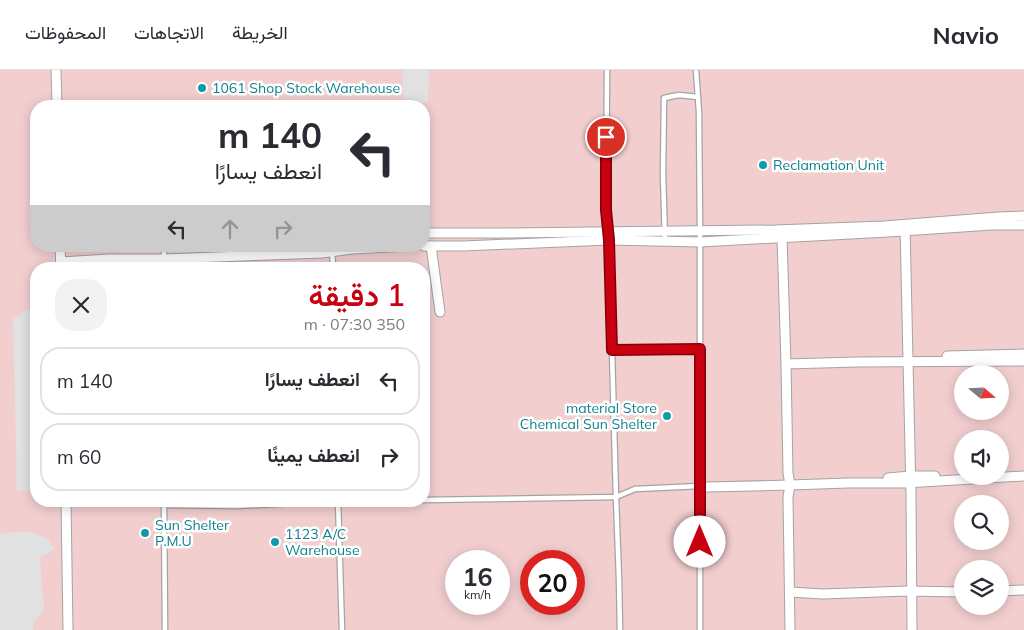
<!DOCTYPE html>
<html lang="ar">
<meta charset="utf-8">
<style>
:root{--surface:#fff;--page:#f2f2f3;--text:#2b2b33;--muted:#7c7c81;--line:#e1e1e2;--accent:#c9000f}
body{margin:0;font-family:Mulish,Vazirmatn,sans-serif;background:var(--page);color:var(--text);direction:rtl;height:100vh;display:flex;flex-direction:column;font-size:19px;white-space:nowrap}
*{box-sizing:border-box;margin:0}
p{font-size:16px;color:var(--muted)}
.icon{flex:none;width:28px;height:28px;fill:none;stroke:currentColor;stroke-width:2;stroke-linecap:round;stroke-linejoin:round}
.map{position:relative;flex:1;overflow:hidden;direction:ltr}
.side{position:absolute;left:30px;top:192px;width:400px;height:245px;display:flex;flex-direction:column;background:var(--surface);border-radius:20px;box-shadow:0 2px 12px #0003;direction:rtl}
.side>*{flex:none}
.guide{position:absolute;left:30px;top:30px;width:400px;height:152px;border-radius:20px;box-shadow:0 2px 12px #0003;direction:rtl;background:#fff;color:var(--text);overflow:hidden}
.needle{width:32px;rotate:109deg}
.buttons{position:absolute;left:954px;top:295px;display:grid;gap:10px}
.buttons a{display:grid;place-items:center;width:55px;height:55px;border-radius:50%;background:var(--surface);box-shadow:0 2px 12px #0003;font-size:25px}
.speed{position:absolute;left:445px;top:480px;display:flex;gap:10px;font-size:25px;font-weight:700;text-align:center}
.speed>*{display:grid;place-content:center;width:65px;height:65px;border-radius:50%;background:var(--surface);box-shadow:0 2px 12px #0003;line-height:1}
.speed small{font-size:12px;font-weight:400}
.speed .limit{border:8px solid #d22;background:#fff;color:#111}
.pin{position:absolute;display:grid;place-items:center;width:42px;height:42px;color:#fff;margin:-21px;border:2px solid #fff;border-radius:50%;box-shadow:0 1px 5px #0007}
.me{position:absolute;width:55px;margin:-28px;rotate:0deg;stroke-linejoin:round;filter:drop-shadow(0 0 4px #0008)}
.turn{display:flex;align-items:center;gap:18px;height:105px;padding:0 25px;font-size:22px}
.turn .icon{width:65px;height:65px;stroke-width:2.5}
.turn b{display:block;font-size:35px;line-height:42px}
.lanes{display:flex;align-items:center;height:48px;padding:0 25px;background:#0003;justify-content:center;gap:25px;direction:ltr}
.lanes .off{opacity:.35}
.round{display:grid;place-items:center;flex:none;width:52px;height:52px;border-radius:20px;background:var(--page)}
.overview{display:flex;align-items:center;justify-content:space-between;height:85px;padding:0 25px}
h1{font-size:30px;font-weight:600;line-height:38px;color:var(--accent)}
ul{padding:0;list-style:none}
li{display:flex;align-items:center;gap:15px;height:68px;margin:0 10px 8px;padding:0 15px;border:2px solid var(--line);border-radius:20px}
li div{flex:1}
li b{display:block;font-size:19px}
li em{font-style:normal}
header{display:flex;align-items:center;gap:30px;box-sizing:border-box;height:70px;padding:0 25px;background:var(--surface);border-bottom:1px solid var(--line)}
header strong{font-size:24px}
nav{display:flex;gap:28px;margin-inline-start:auto;font-size:18px}
.map>svg:first-child{display:block}
.commercial{fill:#f2cecf;fill-rule:evenodd}
.military{fill:#f3d9d3}
.parking{fill:#e1e1e1}
.lines{fill:none;stroke-linecap:round;stroke-linejoin:round}
.service-casing{stroke:#a4a4a4;stroke-width:7}
.minor-casing{stroke:#a4a4a4;stroke-width:11}
.service{stroke:#fff;stroke-width:4.5}
.minor{stroke:#fff;stroke-width:9}
.route-casing{stroke:#83000a;stroke-width:12}
.route{stroke:#c9000f;stroke-width:9}
.culture-dot{fill:#0f9aa8;stroke:#fff;stroke-width:2}
.labels{text-anchor:middle;stroke-width:5;stroke-linejoin:round;paint-order:stroke}
.culture-label{font-size:14px;fill:#0d838f;stroke:#fff;text-anchor:start}
</style>
<header>
<strong>Navio</strong>
<nav><a>الخريطة</a><a>الاتجاهات</a><a>المحفوظات</a></nav>
</header>
<div class="map">
<svg width="1024" height="560" viewBox="0 0 1024 560">
<rect width="100%" height="100%" fill="#efe9e1"/>
<path class="commercial" d="M0,0H1024V560H0ZM36,36H424V176H36ZM36,199H424V431H36ZM962,304H1000V341H962ZM962,369H1000V406H962ZM962,434H1000V471H962ZM456,491H499V534H456ZM531,491H574V534H531ZM962,499H1000V536H962Z"/>
<path class="military" d="M117,176H159V199H118Z"/>
<g class="parking">
<path d="M402,0H429L428,32L404,36Z"/>
<path d="M26,240L36,242V421H17L13,249Z"/>
<path d="M15,462H30L46,468L55,479L40,487L42,519L44,537L41,544L35,550L33,560H0V463Z"/>
</g>
<g class="lines">
<g class="service-casing">
<g id="service">
<path d="M607,0L606,140L608,163"/>
<path d="M696,0L699,42L700,161V560"/>
<path d="M665,171L663,104L664,28L679,25L698,27"/>
<path d="M332,176L333,199"/>
<path d="M164,199V176"/>
<path d="M612,281L700,279"/>
<path d="M424,430L616,427L609,171"/>
<path d="M164,431L165,560"/>
<path d="M338,431L342,560"/>
<path d="M164,435L237,436L334,431"/>
<path d="M620,560L619,509L616,427L635,419L700,416"/>
</g>
</g>
<g class="minor-casing">
<g id="minor">
<path d="M56,0L57,36"/>
<path d="M905,155L911,425L912,560"/>
<path d="M424,163H501L775,160L884,156L998,147L1024,146"/>
<path d="M782,168L786,294L857,292L1024,291"/>
<path d="M60,176L61,199"/>
<path d="M424,176H431L440,242"/>
<path d="M431,176H463L609,170L700,172L888,162L992,155H1024"/>
<path d="M61,192L109,189H164L322,183L352,179L410,176"/>
<path d="M947,286L1024,284"/>
<path d="M786,294L788,403L790,415L848,413H905L1024,406"/>
<path d="M888,408L910,406H935"/>
<path d="M700,419L707,417L790,415L788,427L790,560"/>
<path d="M66,431L68,560"/>
<path d="M1000,521L1024,520"/>
<path d="M790,522L823,524L907,521L962,522"/>
</g>
</g>
<use href="#service" class="service"/>
<use href="#minor" class="minor"/>
</g>
<g class="lines">
<g class="route-casing">
<path id="route" d="M606,67V140L609,170L612,280L700,279V472"/>
</g>
<use href="#route" class="route"/>
</g>
<g class="culture-dot">
<circle cx="202" cy="18" r="5"/>
<circle cx="763" cy="95" r="5"/>
<circle cx="667" cy="346" r="5"/>
<circle cx="145" cy="463" r="5"/>
<circle cx="275" cy="472" r="5"/>
</g>
<g class="labels">
<g class="culture-label">
<text x="212" y="23">1061 Shop Stock Warehouse</text>
<text x="773" y="100">Reclamation Unit</text>
<text x="657" y="343" text-anchor="end">material Store<tspan x="657" dy="16">Chemical Sun Shelter</tspan></text>
<text x="155" y="460">Sun Shelter<tspan x="155" dy="16">P.M.U</tspan></text>
<text x="285" y="469">1123 A/C<tspan x="285" dy="16">Warehouse</tspan></text>
</g>
</g>
</svg>
<div class="buttons">
<a><svg class="needle" viewBox="-14 -14 28 28"><path d="M0-13l5 13h-10z" fill="#e53935"/><path d="M0 13l5-13h-10z" fill="#7c7c81"/></svg></a>
<a><svg class="icon" aria-label="sound" viewBox="0 0 24 24"><path d="M4 9h4l5-4v14l-5-4H4zM17 9q2 3 0 6"/></svg></a>
<a><svg class="icon" aria-label="search" viewBox="0 0 24 24"><circle cx="10" cy="10" r="6"/><path d="M15 15l6 6"/></svg></a>
<a><svg class="icon" aria-label="layers" viewBox="0 0 24 24"><path d="M12 4l9 5-9 5-9-5zM3 14l9 5 9-5"/></svg></a>
</div>
<div class="speed"><div>16<small>km/h</small></div><div class="limit">20</div></div>
<div class="pin" style="left:606px;top:67px;background:#d93025"><svg class="icon" aria-label="arrive" viewBox="0 0 24 24"><path d="M6 21V4h12l-3 4 3 4H6"/></svg></div>
<svg class="me" style="left:700px;top:472px" viewBox="-20 -20 40 40"><circle r="19" fill="#fff"/><path d="M0-13L10 11 0 6-10 11z" fill="#c9000f"/></svg>
<div class="guide">
<div class="turn"><svg class="icon" aria-label="left" viewBox="0 0 24 24"><path d="M17 20v-9H6M10 6l-5 5 5 5"/></svg><div><b>140 m</b>انعطف يسارًا</div></div>
<div class="lanes"><svg class="icon" aria-label="left" viewBox="0 0 24 24"><path d="M17 20v-9H6M10 6l-5 5 5 5"/></svg><svg class="icon off" aria-label="ahead" viewBox="0 0 24 24"><path d="M12 20V5M6 11l6-6 6 6"/></svg><svg class="icon off" aria-label="right" viewBox="0 0 24 24"><path d="M7 20v-9h11M14 6l5 5-5 5"/></svg></div>
</div>
<section class="side">
<div class="overview"><div><h1>1 دقيقة</h1><p>350 m · 07:30</p></div><a class="round"><svg class="icon" aria-label="close" viewBox="0 0 24 24"><path d="M6 6l12 12M18 6L6 18"/></svg></a></div>
<ul>
<li><svg class="icon" aria-label="left" viewBox="0 0 24 24"><path d="M17 20v-9H6M10 6l-5 5 5 5"/></svg><div><b>انعطف يسارًا</b></div><em>140 m</em></li>
<li><svg class="icon" aria-label="right" viewBox="0 0 24 24"><path d="M7 20v-9h11M14 6l5 5-5 5"/></svg><div><b>انعطف يمينًا</b></div><em>60 m</em></li>
</ul>
</section>
</div>
